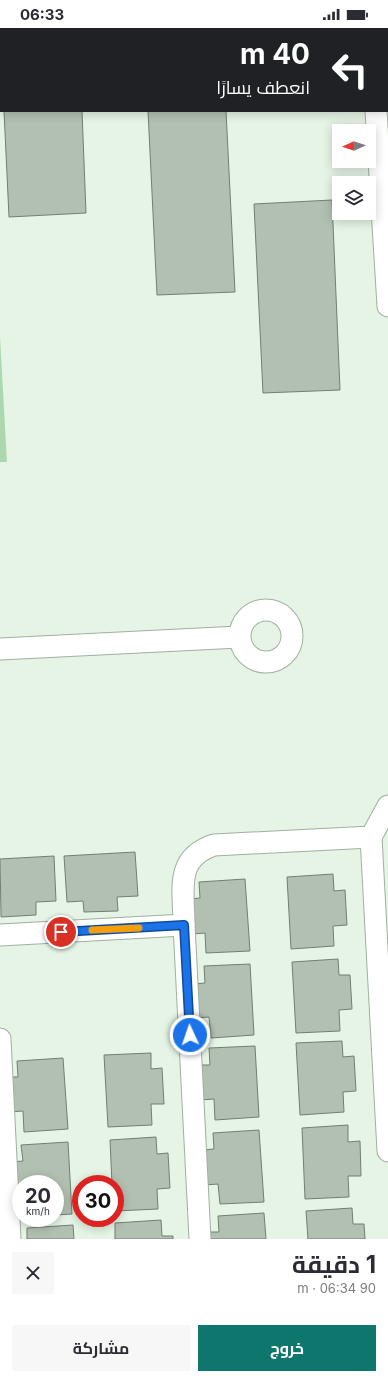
<!DOCTYPE html>
<html lang="ar">
<meta charset="utf-8">
<style>
:root{--surface:#fff;--page:#f7f7f7;--text:#2b2b33;--muted:#7c7c81;--accent:#0f766e}
body{margin:0;font-family:Inter,Cairo,sans-serif;background:var(--page);color:var(--text);direction:rtl;height:100vh;display:flex;flex-direction:column;font-size:15px;white-space:nowrap}
*{box-sizing:border-box;margin:0}
p{font-size:13px;color:var(--muted)}
.icon{flex:none;width:22px;height:22px;fill:none;stroke:currentColor;stroke-width:2;stroke-linecap:round;stroke-linejoin:round}
.map{position:relative;height:1211px;overflow:hidden;direction:ltr}
.drawer{display:flex;flex-direction:column;background:var(--surface);flex:1}
.drawer>*{flex:none}
.guide{position:absolute;left:0px;top:0px;width:388px;height:84px;box-shadow:0 2px 10px #0003;direction:rtl;background:#202124;color:#fff;overflow:hidden}
.needle{width:26px;rotate:267deg}
.fabs{position:absolute;left:332px;top:96px;display:grid;gap:8px}
.fabs a{display:grid;place-items:center;width:44px;height:44px;border-radius:0px;background:var(--surface);box-shadow:0 2px 10px #0003;font-size:20px}
.speed{position:absolute;left:12px;top:1147px;display:flex;gap:8px;font-size:20px;font-weight:700;text-align:center}
.speed>*{display:grid;place-content:center;width:52px;height:52px;border-radius:50%;background:var(--surface);box-shadow:0 2px 10px #0003;line-height:1}
.speed small{font-size:10px;font-weight:400}
.speed .limit{border:6px solid #d22;background:#fff;color:#111}
.pin{position:absolute;display:grid;place-items:center;width:34px;height:34px;color:#fff;margin:-17px;border:2px solid #fff;border-radius:50%;box-shadow:0 1px 4px #0007}
.me{position:absolute;width:44px;margin:-22px;rotate:357deg;stroke-linejoin:round;filter:drop-shadow(0 0 3px #0008)}
.turn{display:flex;align-items:center;gap:14px;height:84px;padding:0 12px;font-size:18px}
.turn .icon{width:52px;height:52px;stroke-width:2.5}
.turn b{display:block;font-size:28px;line-height:34px}
.round{display:grid;place-items:center;flex:none;width:42px;height:42px;border-radius:0px;background:var(--page)}
.overview{display:flex;align-items:center;justify-content:space-between;height:68px;padding:0 12px}
h1{font-size:24px;font-weight:700;line-height:30px}
.action{display:flex;gap:8px;margin-top:auto;padding:8px 12px}
.action a{flex:1;height:46px;border-radius:0px;background:var(--accent);color:#fff;font-size:16px;font-weight:700;line-height:46px;text-align:center}
.action a+a{background:var(--page);color:var(--text)}
.status{display:flex;justify-content:space-between;align-items:center;height:28px;padding:0 20px;background:var(--surface);direction:ltr}
.status svg{height:11px;fill:currentColor}
.map>svg:first-child{display:block}
.green{fill:#add8af}
.building{fill:#b2c0b2;stroke:#717f72}
.lines{fill:none;stroke-linecap:round;stroke-linejoin:round}
.minor-casing{stroke:#a1afa1;stroke-width:23}
.minor{stroke:#fff;stroke-width:21}
.route-casing{stroke:#114b97;stroke-width:10}
.route{stroke:#1a73e8;stroke-width:7}
.slow{stroke:#f59e0b;stroke-width:7}
</style>
<div class="status"><b>06:33</b><svg viewBox="0 0 49 12"><path d="M0 12V9h3v3zM5 12V6h3v6zM10 12V3h3v9zM15 12V0h3v12zM26 1h20v11H26zM47 4h2v5h-2z"/></svg></div>
<div class="map">
<svg width="388" height="1211" viewBox="0 0 388 1211">
<rect width="100%" height="100%" fill="#e5f4e5"/>
<path class="green" d="M0,309L7,434H0Z"/>
<g class="building">
<path d="M0,0H78V1H1V20Z"/>
<path d="M4,83H82L86,185L9,189Z"/>
<path d="M148,83H226L235,264L157,267Z"/>
<path d="M332,172L340,362L263,365L254,176Z"/>
<path d="M135,824L138,868L117,869L118,883L84,884L83,873L67,874L64,828Z"/>
<path d="M54,828L56,873L36,874V887L1,889L0,831Z"/>
<path d="M333,846L334,863L345,862L347,897L333,898L334,918L291,921L287,849Z"/>
<path d="M245,851L250,923L206,925L205,905L192,906L189,871L200,870L199,854Z"/>
<path d="M338,931L339,947H350L352,981L339,982L340,1003L296,1005L292,934Z"/>
<path d="M250,936L254,1007L211,1010L209,989L196,990L194,956L205,955L204,938Z"/>
<path d="M342,1013L343,1029L354,1028L356,1063L343,1064L344,1084L300,1087L296,1015Z"/>
<path d="M255,1018L259,1089L215,1092L214,1071L201,1072L199,1037H210L209,1020Z"/>
<path d="M151,1025V1041L162,1040L164,1076H151L152,1097L108,1099L104,1027Z"/>
<path d="M63,1030L68,1101L24,1104L23,1083L9,1084L7,1049H18L17,1033Z"/>
<path d="M348,1097V1114L360,1113L361,1148H348L349,1169L305,1171L302,1100Z"/>
<path d="M259,1102L264,1174L220,1176L218,1156L205,1157L203,1122L214,1121L213,1105Z"/>
<path d="M156,1109L157,1126L168,1125L170,1160L157,1161L158,1181L115,1183V1156H112L110,1112Z"/>
<path d="M68,1114L72,1186L55,1187V1156H21V1168L14,1169L12,1134L23,1133L21,1117Z"/>
<path d="M352,1180L353,1196H364L365,1211H308L306,1183Z"/>
<path d="M264,1185L266,1211H209L208,1204H219L218,1188Z"/>
<path d="M161,1192L162,1208H173V1211H115V1195Z"/>
<path d="M73,1197L74,1211H27V1200Z"/>
</g>
<g class="lines">
<g class="minor-casing">
<g id="minor">
<path d="M371,0V1"/>
<path d="M376,83L388,278"/>
<circle cx="266" cy="608" r="26"/>
<path d="M0,621L239,609"/>
<path d="M371,809L388,1123"/>
<path d="M184,897L200,1211"/>
<path d="M0,907L184,897C184,863 174,830 214,817L371,809L388,778"/>
<path d="M0,1011L10,1211"/>
</g>
</g>
<use href="#minor" class="minor"/>
</g>
<g class="lines">
<g class="route-casing">
<path id="route" d="M61,904L184,897L190,1007"/>
</g>
<use href="#route" class="route"/>
<path class="slow" d="M92,902L139,900"/>
</g>
</svg>
<div class="fabs">
<a><svg class="needle" viewBox="-14 -14 28 28"><path d="M0-13l5 13h-10z" fill="#e53935"/><path d="M0 13l5-13h-10z" fill="#7c7c81"/></svg></a>
<a><svg class="icon" aria-label="layers" viewBox="0 0 24 24"><path d="M12 4l9 5-9 5-9-5zM3 14l9 5 9-5"/></svg></a>
</div>
<div class="speed"><div>20<small>km/h</small></div><div class="limit">30</div></div>
<div class="pin" style="left:61px;top:904px;background:#d93025"><svg class="icon" aria-label="arrive" viewBox="0 0 24 24"><path d="M6 21V4h12l-3 4 3 4H6"/></svg></div>
<svg class="me" style="left:190px;top:1007px" viewBox="-20 -20 40 40"><circle r="17" fill="#1a73e8" stroke="#fff" stroke-width="3"/><path d="M0-11L8 9 0 5-8 9z" fill="#fff"/></svg>
<div class="guide">
<div class="turn"><svg class="icon" aria-label="left" viewBox="0 0 24 24"><path d="M17 20v-9H6M10 6l-5 5 5 5"/></svg><div><b>40 m</b>انعطف يسارًا</div></div>
</div>
</div>
<section class="drawer">
<div class="overview"><div><h1>1 دقيقة</h1><p>90 m · 06:34</p></div><a class="round"><svg class="icon" aria-label="close" viewBox="0 0 24 24"><path d="M6 6l12 12M18 6L6 18"/></svg></a></div>
<div class="action"><a>خروج</a><a>مشاركة</a></div>
</section>
